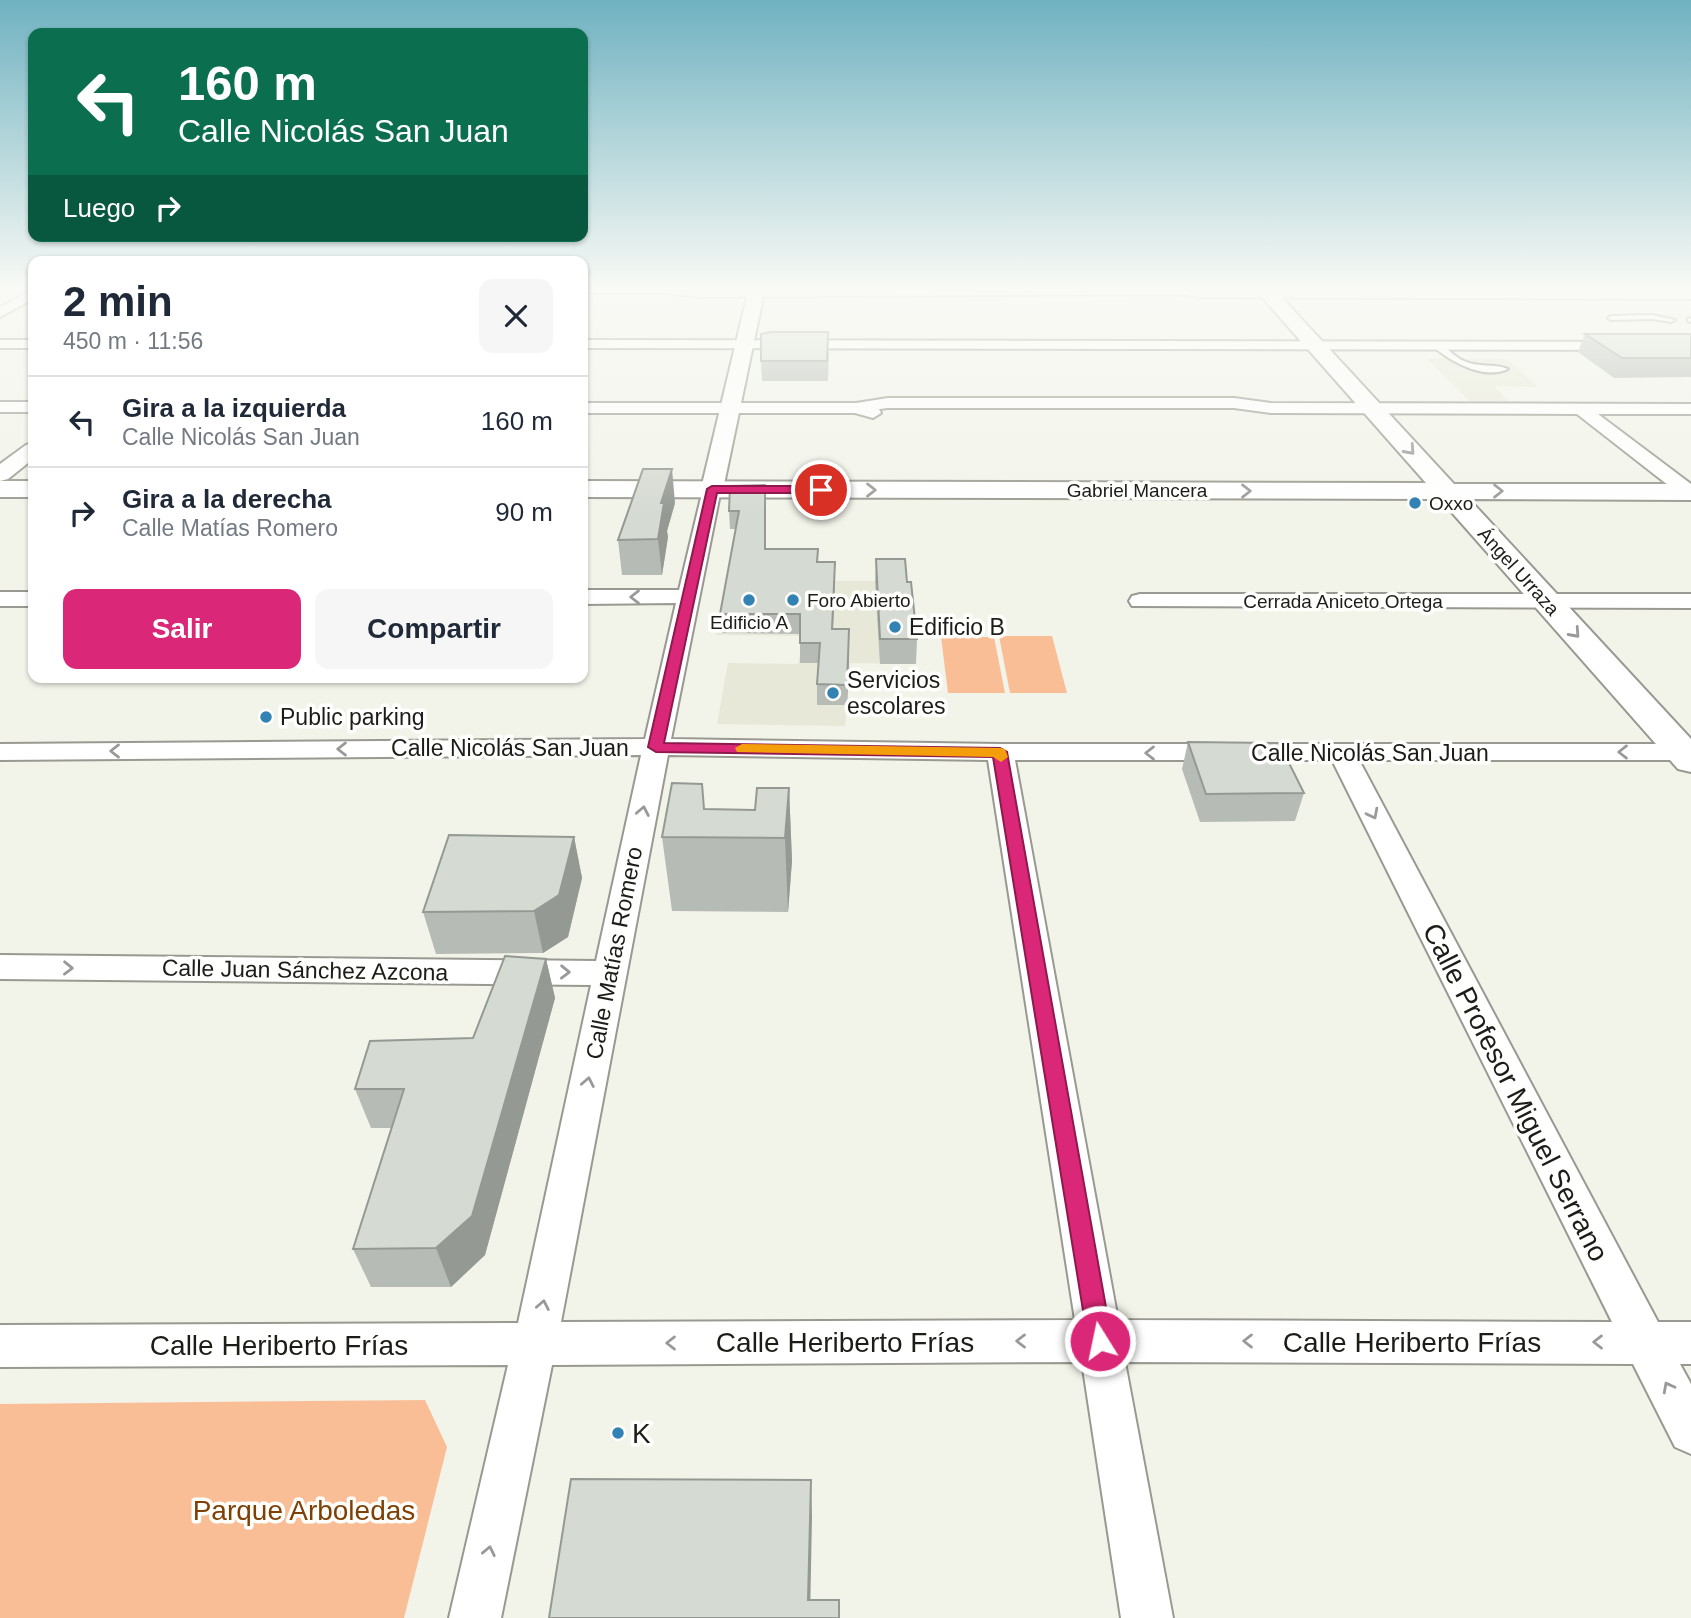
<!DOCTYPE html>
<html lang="es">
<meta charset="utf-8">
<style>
:root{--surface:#fff;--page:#f6f6f7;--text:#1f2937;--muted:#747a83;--line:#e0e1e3;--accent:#db2777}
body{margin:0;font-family:Helvetica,sans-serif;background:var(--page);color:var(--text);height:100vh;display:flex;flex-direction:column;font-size:26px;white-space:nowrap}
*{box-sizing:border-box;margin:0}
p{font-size:23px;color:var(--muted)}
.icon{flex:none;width:38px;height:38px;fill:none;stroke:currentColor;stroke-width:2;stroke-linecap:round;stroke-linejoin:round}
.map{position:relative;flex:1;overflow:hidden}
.sheet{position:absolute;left:28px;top:256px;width:560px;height:427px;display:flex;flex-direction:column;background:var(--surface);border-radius:14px;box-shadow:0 2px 5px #0004}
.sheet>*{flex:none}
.top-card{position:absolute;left:28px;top:28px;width:560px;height:214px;border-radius:14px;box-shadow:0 2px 5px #0004;background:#0b6e4f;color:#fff;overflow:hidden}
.pin{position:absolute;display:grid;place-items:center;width:60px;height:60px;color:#fff;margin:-30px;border:4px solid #fff;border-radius:50%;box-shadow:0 2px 7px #0007}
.me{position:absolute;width:77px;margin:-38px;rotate:350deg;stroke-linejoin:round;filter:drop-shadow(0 0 5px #0008)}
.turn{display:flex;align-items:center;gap:24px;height:147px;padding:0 35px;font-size:32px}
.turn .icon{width:91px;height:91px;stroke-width:2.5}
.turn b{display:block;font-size:49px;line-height:60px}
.then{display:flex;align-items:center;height:66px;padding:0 35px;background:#0003;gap:14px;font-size:26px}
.round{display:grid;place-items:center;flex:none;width:74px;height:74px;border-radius:14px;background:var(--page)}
.overview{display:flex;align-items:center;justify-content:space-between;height:119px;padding:0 35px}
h1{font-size:42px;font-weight:600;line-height:52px}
.primary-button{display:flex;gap:14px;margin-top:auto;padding:14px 35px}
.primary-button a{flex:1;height:80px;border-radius:14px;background:var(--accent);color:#fff;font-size:28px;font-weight:600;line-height:80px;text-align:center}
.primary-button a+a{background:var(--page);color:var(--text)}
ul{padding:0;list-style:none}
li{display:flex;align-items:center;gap:21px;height:91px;padding:0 35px;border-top:2px solid var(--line)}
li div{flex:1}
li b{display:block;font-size:26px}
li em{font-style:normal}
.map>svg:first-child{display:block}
.built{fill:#e8e8d8}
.green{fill:#fabe97}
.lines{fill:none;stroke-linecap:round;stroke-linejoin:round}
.service-casing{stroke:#999991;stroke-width:4}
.minor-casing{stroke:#999991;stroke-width:4}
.tertiary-casing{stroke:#999991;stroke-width:4}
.primary-casing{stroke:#999991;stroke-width:4}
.service{fill:#fff;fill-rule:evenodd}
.minor{fill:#fff;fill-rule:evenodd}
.tertiary{fill:#fff;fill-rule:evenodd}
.primary{fill:#fff;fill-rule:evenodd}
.wall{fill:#b7bbb5}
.shaded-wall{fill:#959993}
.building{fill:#d5dad2;stroke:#959993;stroke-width:2}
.oneway{stroke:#999998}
.route{fill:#db2777;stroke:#8e194d;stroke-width:2}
.slow{fill:#f59e0b}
.poi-dot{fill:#3382b4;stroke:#fffffe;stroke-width:2.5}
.labels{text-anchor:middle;stroke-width:7;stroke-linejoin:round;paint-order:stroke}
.far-street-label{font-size:19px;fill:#1c1c19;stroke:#fffffe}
.far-poi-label{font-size:19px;fill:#1c1c19;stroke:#fffffe;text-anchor:start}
.poi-label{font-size:23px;fill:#1c1c19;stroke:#fffffe;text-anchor:start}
.street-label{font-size:23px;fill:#1c1c19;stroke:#fffffe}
.near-street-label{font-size:28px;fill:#1c1c19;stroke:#fffffe}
.near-poi-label{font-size:28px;fill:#1c1c19;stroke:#fffffe;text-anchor:start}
.near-park-label{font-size:28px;fill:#7f3f05;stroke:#fffffe}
</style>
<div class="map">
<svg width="1691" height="1618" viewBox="0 0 1691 1618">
<rect width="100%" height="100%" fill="#f2f3e9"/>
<g class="built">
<path d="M1426,358L1507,359L1538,387L1494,386L1509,402L1470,401Z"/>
<path d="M729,565L821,566L820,581H910L915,664L850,663L845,726L717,724L728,663L798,664L799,657H816L819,636L716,635Z"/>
</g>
<g class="green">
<path d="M999,636H1052L1067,693H1010Z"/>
<path d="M941,637H994L1005,693H948Z"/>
<path d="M425,1400L447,1447L404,1618H0V1404Z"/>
</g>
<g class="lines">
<g class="service-casing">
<g id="service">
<path d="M1652,315L1675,320L1671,322L1652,319L1611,320L1608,318L1611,316Z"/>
<path d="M1691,318V322L1688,321V319Z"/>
<path d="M1435,344C1446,345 1454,357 1464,361C1478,368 1495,363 1508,369C1485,380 1453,363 1435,348Z"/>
</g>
</g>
<g class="minor-casing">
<g id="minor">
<path d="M583,288L1691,291V299L1199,297L1177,294L700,297L665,293H583Z"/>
<path d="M33,290V299L0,317V307Z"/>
<rect x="0" y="340" width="33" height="8"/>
<path d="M583,340L1691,342V350L583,348Z"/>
<path d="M888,398H1234L1271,403L1691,404V414H1598L1691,484V497L1682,496L1577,414L1271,413L1234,408H888L879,409L881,413L873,418L855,413H583V403H856Z"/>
<rect x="0" y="402" width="33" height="10"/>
<path d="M712,483L721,489L671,739L1000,744H1691V760H1359L1658,1322H1691V1364H1680L1691,1384V1454L1675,1447L1633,1364L1125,1362L1173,1618H1121L1082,1362L552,1365L501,1618H449L508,1365L0,1367V1325L518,1323L591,985L0,979V955L596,961L641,755L0,760V744L645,739L676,603L583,604V590H679L703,489ZM668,755L988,760L1075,1320L561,1322ZM1015,760H1332L1612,1322L1118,1320Z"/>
<rect x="0" y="592" width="33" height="14"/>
<path d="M1140,594H1691V608L1132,606L1129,601L1132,596Z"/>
</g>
</g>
<g class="tertiary-casing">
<g id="tertiary">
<path d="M749,288H765L723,489L720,494H704L701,489Z"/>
<path d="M33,443V459L8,479L0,481V464L26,445Z"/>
</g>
</g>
<g class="primary-casing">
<g id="primary">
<path d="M1254,288H1273L1454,484H1691V500L1469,499L1691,739V772L1678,769L1440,499L583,497V481L1426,483Z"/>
<rect x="0" y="481" width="33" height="16"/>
</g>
</g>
<use href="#service" class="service"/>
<use href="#minor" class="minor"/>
<use href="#tertiary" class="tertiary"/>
<use href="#primary" class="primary"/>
</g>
<g class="wall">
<path d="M1585,334H1691V377L1614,378L1578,352Z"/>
<path d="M829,351L828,381H762L761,361Z"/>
<path d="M675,503L667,531L668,537L662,575H622L618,540Z"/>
<path d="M766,503V549L819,562H835L833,629L849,649L847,705H817V684L819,663H800V634L722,633L720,614L736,529H730L729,511Z"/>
<path d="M876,559L907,582L917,639L916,664H880L875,582Z"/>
<path d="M1188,742L1304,793L1295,821L1200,822L1182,769Z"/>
<path d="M789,788L792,861L788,912L672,911L662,837L705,809L755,810Z"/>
<path d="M574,837L582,878L568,937L543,953L436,954L423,912Z"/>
<path d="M546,959L555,998L485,1255L451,1287H371L353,1249L392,1128H371L355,1089L473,1038Z"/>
</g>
<g class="shaded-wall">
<path d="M672,469L675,503L667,531L668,537L662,575L658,539L661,503Z"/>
<path d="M765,485L766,503V567L765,549Z"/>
<path d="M835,562V581L832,649V629Z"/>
<path d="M849,629V649L847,705V685Z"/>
<path d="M789,788L792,861L788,912L785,838Z"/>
<path d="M574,837L582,878L568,937L543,953L534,911Z"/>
<path d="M546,959L555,998L485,1255L451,1287L436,1248Z"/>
<path d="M811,1480L812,1517L810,1618L808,1600Z"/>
</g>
<g class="building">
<path d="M771,332H828L827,361H761V334Z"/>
<path d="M1585,334H1691V358H1622Z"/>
<path d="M643,469H672L661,503H664L658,539L618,540Z"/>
<path d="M765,485V549H818L817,562H835L832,629H849L847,685L817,684L820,643H800V614H720L739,511H729L730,486Z"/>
<path d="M876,559H905L907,582H911L917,639H880Z"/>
<path d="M1188,742L1279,743L1304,793L1206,794Z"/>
<path d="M672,783L702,784L704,809L755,810L757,788H789L785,838L662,837Z"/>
<path d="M449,835L574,837L559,895L534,911L423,912Z"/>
<path d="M505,956L546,959L472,1216L436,1248L353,1249L404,1089H355L370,1041L473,1038Z"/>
<path d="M571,1479L811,1480L808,1600H839V1618H549Z"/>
</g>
<defs><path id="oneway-chevron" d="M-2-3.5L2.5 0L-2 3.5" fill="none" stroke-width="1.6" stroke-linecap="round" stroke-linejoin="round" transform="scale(1.75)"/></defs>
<g class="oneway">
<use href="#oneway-chevron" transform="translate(1410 450) rotate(48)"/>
<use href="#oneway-chevron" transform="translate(871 490)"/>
<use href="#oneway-chevron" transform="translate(1246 491)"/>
<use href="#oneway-chevron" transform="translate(1498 491)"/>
<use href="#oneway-chevron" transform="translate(635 597) rotate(180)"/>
<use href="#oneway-chevron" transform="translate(1575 633) rotate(48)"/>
<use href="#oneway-chevron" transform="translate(342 749) rotate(180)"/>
<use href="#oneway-chevron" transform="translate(115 751) rotate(180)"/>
<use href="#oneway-chevron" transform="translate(1623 752) rotate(180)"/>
<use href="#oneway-chevron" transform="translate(1150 753) rotate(-180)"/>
<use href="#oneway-chevron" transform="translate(643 811) rotate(-79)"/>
<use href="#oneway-chevron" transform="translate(1373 814) rotate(63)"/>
<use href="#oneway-chevron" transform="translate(68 968) rotate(1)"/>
<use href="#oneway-chevron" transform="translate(565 972) rotate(1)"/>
<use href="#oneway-chevron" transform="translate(588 1082) rotate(-79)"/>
<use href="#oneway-chevron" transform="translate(543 1305) rotate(-79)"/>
<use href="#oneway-chevron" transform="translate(1021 1341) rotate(180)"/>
<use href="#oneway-chevron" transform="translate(1248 1341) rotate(-180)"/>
<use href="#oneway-chevron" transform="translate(1598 1342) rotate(-180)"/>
<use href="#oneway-chevron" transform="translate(671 1343) rotate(180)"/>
<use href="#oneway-chevron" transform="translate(1668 1387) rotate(-118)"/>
<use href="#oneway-chevron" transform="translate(489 1551) rotate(-78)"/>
</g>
<linearGradient id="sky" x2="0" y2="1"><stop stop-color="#70b2c1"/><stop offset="0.56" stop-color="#f9faf5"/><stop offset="1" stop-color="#f9faf5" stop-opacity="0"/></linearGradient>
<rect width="1691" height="515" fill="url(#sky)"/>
<path class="route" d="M712,486H821L826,490L821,493H717L664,743L1000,748L1007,752L1112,1341L1109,1349L1100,1353L1091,1349L1088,1341L993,757L656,752L648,747L707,489Z"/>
<path class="slow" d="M742,744L1000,748L1005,749L1008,757L1001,762L993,757L737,752L735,748Z"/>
<g class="poi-dot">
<circle cx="1415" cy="503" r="7"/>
<circle cx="749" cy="600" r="7"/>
<circle cx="793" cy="600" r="7"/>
<circle cx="895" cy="627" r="7"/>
<circle cx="833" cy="693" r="7"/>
<circle cx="266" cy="717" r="7"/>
<circle cx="618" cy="1433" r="7"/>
</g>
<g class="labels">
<g class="far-street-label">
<text x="1137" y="497">Gabriel Mancera</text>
<text transform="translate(1519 571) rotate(48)" y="7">Ángel Urraza</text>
<text x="1343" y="608">Cerrada Aniceto Ortega</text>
</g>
<g class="far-poi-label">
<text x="1429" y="510">Oxxo</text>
<text x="807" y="607">Foro Abierto</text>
<text x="749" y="629" text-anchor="middle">Edificio A</text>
</g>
<g class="poi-label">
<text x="909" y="635">Edificio B</text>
<text x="847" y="688">Servicios<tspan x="847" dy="26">escolares</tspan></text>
<text x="280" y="725">Public parking</text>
</g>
<g class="street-label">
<text x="510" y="756">Calle Nicolás San Juan</text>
<text x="1370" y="761">Calle Nicolás San Juan</text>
<text transform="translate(614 953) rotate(-79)" y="8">Calle Matías Romero</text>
<text transform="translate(305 970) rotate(1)" y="8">Calle Juan Sánchez Azcona</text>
</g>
<g class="near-street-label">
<text transform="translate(1516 1092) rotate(63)" y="10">Calle Profesor Miguel Serrano</text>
<text x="845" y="1352">Calle Heriberto Frías</text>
<text x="1412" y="1352">Calle Heriberto Frías</text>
<text x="279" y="1355">Calle Heriberto Frías</text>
</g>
<g class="near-poi-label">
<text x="632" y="1443">K</text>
</g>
<g class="near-park-label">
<text x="304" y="1520">Parque Arboledas</text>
</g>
</g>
</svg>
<div class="pin" style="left:821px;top:490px;background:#d93025"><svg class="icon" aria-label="arrive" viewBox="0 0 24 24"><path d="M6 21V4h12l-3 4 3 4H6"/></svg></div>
<svg class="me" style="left:1100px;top:1341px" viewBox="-20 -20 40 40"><circle r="17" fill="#db2777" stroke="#fff" stroke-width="3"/><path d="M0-11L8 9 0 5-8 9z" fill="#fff"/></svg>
<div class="top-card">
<div class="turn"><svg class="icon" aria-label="left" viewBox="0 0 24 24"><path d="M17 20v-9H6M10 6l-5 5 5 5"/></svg><div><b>160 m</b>Calle Nicolás San Juan</div></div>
<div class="then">Luego<svg class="icon" aria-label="right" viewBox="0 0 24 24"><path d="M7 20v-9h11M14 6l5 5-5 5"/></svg></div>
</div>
<section class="sheet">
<div class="overview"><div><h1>2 min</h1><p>450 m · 11:56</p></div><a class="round"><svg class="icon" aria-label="close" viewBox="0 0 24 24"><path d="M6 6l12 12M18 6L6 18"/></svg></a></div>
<ul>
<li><svg class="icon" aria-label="left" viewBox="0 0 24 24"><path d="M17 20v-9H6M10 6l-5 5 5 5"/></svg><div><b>Gira a la izquierda</b><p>Calle Nicolás San Juan</p></div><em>160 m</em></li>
<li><svg class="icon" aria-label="right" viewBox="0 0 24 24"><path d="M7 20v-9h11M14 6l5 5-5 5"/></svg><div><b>Gira a la derecha</b><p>Calle Matías Romero</p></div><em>90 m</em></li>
</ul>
<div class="primary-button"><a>Salir</a><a>Compartir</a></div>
</section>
</div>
